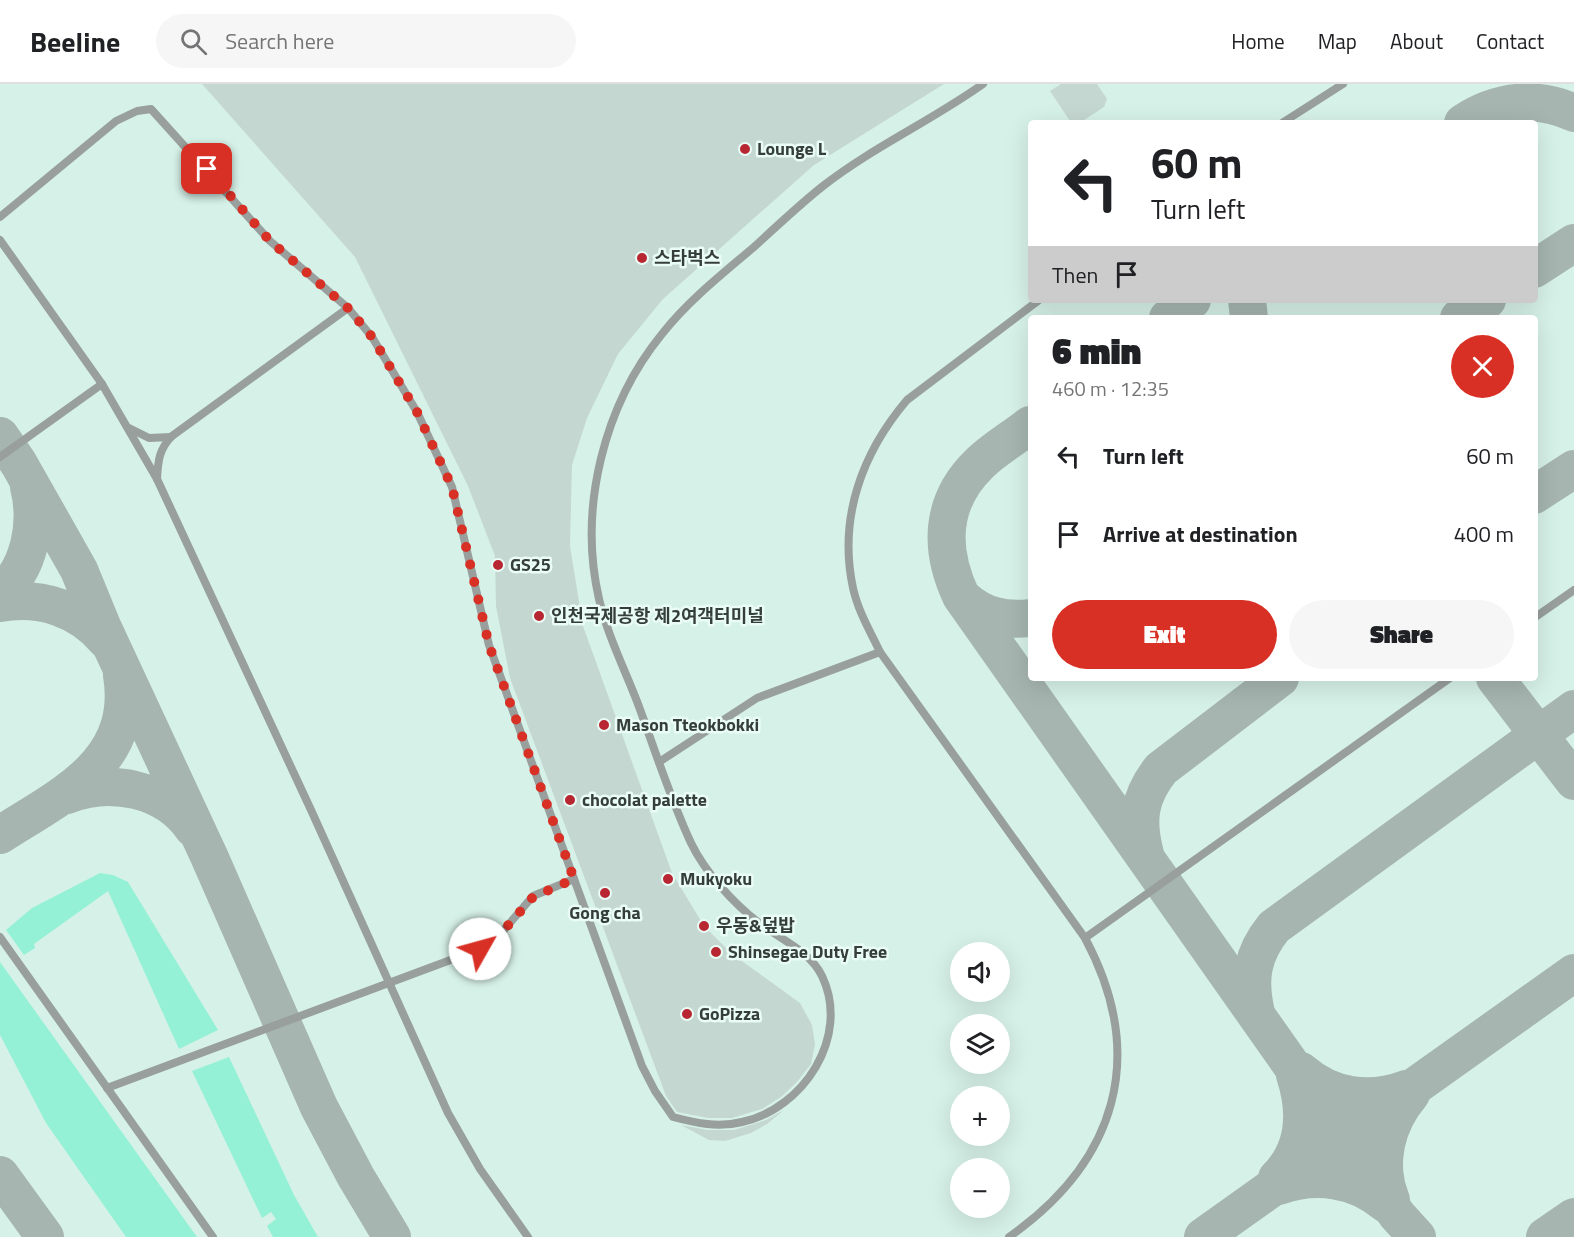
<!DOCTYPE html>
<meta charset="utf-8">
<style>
:root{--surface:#fff;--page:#f6f6f6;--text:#202124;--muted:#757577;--line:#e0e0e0;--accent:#d93025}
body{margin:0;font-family:"Titillium Web","Noto Sans KR",sans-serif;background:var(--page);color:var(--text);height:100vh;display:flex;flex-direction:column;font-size:22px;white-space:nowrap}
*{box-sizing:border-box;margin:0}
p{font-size:20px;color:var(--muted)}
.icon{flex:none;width:33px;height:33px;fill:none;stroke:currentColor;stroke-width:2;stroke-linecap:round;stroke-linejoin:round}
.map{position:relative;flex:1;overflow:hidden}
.sheet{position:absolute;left:1028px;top:231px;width:510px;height:366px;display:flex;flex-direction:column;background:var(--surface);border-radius:6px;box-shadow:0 6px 24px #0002}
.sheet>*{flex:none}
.banner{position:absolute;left:1028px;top:36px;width:510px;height:183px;border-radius:6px;box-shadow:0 6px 24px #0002;background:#fff;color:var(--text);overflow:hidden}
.controls{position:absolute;left:950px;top:858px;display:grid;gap:12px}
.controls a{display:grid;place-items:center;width:60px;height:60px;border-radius:50%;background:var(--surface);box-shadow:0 6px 24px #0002;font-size:30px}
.pin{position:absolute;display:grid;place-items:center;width:51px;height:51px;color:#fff;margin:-26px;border-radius:12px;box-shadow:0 3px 9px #0006}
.me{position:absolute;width:66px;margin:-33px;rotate:52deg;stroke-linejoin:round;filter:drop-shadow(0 0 4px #0008)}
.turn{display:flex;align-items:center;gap:21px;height:126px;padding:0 24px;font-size:27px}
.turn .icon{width:78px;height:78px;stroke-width:2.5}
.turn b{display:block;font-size:42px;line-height:51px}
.then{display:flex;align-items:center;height:57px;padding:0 24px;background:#0003;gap:12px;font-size:22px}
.round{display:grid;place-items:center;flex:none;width:63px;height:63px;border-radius:32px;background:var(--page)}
.headline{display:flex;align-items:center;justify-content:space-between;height:102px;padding:0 24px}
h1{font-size:36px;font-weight:800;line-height:45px}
.primary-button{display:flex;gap:12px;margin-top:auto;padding:12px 24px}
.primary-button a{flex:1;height:69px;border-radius:36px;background:var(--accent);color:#fff;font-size:24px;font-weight:800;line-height:69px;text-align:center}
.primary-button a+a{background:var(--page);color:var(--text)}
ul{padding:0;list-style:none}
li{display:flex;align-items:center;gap:18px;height:78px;padding:0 24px}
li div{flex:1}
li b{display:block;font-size:22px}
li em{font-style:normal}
header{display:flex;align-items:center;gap:36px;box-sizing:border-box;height:84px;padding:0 30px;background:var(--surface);border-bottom:2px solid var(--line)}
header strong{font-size:28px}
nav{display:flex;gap:33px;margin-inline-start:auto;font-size:21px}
.search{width:420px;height:54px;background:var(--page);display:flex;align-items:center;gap:15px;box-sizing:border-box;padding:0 21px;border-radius:33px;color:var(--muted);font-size:22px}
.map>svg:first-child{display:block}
.built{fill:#d6f1e8;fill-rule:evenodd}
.green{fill:#95f1d5}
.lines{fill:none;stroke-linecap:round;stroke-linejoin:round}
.taxiway{stroke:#a6b5b0;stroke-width:38}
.building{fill:#c5d7d1}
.lane{stroke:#989f9d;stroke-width:8}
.route{stroke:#d93025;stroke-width:10;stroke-dasharray:0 18}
.poi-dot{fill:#b72631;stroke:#e9fcf5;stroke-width:2}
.labels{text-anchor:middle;stroke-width:5;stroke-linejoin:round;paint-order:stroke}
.poi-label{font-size:18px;font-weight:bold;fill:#363e3b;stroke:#e9fcf5;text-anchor:start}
</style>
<header>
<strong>Beeline</strong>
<div class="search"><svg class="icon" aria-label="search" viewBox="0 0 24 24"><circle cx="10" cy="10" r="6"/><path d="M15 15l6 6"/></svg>Search here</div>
<nav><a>Home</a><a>Map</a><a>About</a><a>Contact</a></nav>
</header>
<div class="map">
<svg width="1574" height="1153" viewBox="0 0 1574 1153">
<rect width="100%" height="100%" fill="#e9fcf5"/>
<path class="built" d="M0,0H1574V1153H0ZM1030,39H1534V216H1030ZM1030,234H1534V594H1030ZM960,868H999V908H960ZM960,940H999V980H960ZM960,1012H999V1052H960ZM960,1084H999V1124H960Z"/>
<g class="green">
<path d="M100,789L113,791L128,798L218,946L179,965L108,807L34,860L35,864L24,871L6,846L32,824Z"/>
<path d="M0,878L197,1153H126L46,1039L0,951Z"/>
<path d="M229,973L294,1111L318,1153H273L267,1142L276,1135L271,1128L262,1134L192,987Z"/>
</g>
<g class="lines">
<g class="taxiway">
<path d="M1463,39C1496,17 1537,11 1574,29"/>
<path d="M1534,185L1574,159"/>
<path d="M1247,216L1249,234"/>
<path d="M1168,234L1192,216"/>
<path d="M1459,234L1487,216"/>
<path d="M1030,341C1014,354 994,365 979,380C940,418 939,465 961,512L1397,1131L1417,1153"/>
<path d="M0,352L19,380L79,486L102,542L209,772L319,1023L356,1093L392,1153"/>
<path d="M1534,411L1574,385"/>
<path d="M0,509C30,485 38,439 29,403"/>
<path d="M963,514C983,532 1004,537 1030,534"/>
<path d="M0,519C41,512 80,525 106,556"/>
<path d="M1495,594L1574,697"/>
<path d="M67,711C110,694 165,704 193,744"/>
<path d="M0,751C62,711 136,679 122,591"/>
<path d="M1145,770C1136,736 1139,713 1161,685L1280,594"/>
<path d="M1256,929C1248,895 1252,870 1274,843L1574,625"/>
<path d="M1301,987C1331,1013 1369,1019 1406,1005"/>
<path d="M0,1091L45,1153"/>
<path d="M1277,1094C1306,1065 1307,1028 1295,991"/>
<path d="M1279,1102C1315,1089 1356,1094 1386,1120"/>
<path d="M1391,1116C1376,1080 1386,1039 1411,1010"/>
<path d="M1203,1153L1574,889"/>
<path d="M1545,1153L1574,1133"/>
</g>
</g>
<g class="building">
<path d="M202,0H944L814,81L663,215L618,270L587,334L572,381L570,462L583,542L672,789L704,842L732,870L800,919L812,941L815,960L811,980L797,998L781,1013L762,1025L732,1034H708L677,1028L666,1012L510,594L496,522L495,472L468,402L355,173Z"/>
<path d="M1061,0H1097L1107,15L1104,23L1081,38L1070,37L1050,7Z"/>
<path d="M784,1026L767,1040L751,1049L725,1057L709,1056L681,1041L707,1046H734L766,1036Z"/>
</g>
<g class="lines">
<g class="lane">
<path d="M1282,39L1343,0"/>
<path d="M0,133L116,37L137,27L151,25L270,157L348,224L372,253L417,328L452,403L489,561L642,982L655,1007L673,1033C696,1039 718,1044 742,1038C803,1025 851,953 822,892C810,867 780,855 759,839C733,819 705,788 691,759C670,714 655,666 638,620C625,586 607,550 599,515C578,424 604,321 662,250C688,217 722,190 754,163C776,143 799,121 823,102C873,63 931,37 983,0"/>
<path d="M0,156L102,300L157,395L311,726L448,1029L480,1085L528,1153"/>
<path d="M129,344L149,354L171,353"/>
<path d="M0,373L102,300"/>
<path d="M157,395C158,377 159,365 172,352L348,224"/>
<path d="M1534,534L1574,506"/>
<path d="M659,678L757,614L880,568"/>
<path d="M0,853L213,1153"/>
<path d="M1085,854L1450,594"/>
<path d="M107,1004L480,865L497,854L533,812L574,795"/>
<path d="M1009,1153C1117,1077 1148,972 1085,854L880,568C870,547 858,527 853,504C838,434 862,369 907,316L1039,216"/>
</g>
</g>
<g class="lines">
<path class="route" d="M207,85L270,157L348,224L372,253L417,328L452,403L489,561L574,795L533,813L497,854L480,865"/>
</g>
<g class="poi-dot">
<circle cx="745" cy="65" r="6"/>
<circle cx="642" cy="174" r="6"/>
<circle cx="498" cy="481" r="6"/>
<circle cx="539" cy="532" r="6"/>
<circle cx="604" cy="641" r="6"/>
<circle cx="570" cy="716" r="6"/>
<circle cx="668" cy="795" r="6"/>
<circle cx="605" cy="809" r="6"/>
<circle cx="704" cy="842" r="6"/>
<circle cx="716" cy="868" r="6"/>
<circle cx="687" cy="930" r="6"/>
</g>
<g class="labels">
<g class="poi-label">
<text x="757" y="71">Lounge L</text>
<text x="654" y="180">스타벅스</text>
<text x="510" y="487">GS25</text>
<text x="551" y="538">인천국제공항 제2여객터미널</text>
<text x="616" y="647">Mason Tteokbokki</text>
<text x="582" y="722">chocolat palette</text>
<text x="680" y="801">Mukyoku</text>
<text x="605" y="835" text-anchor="middle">Gong cha</text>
<text x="716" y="848">우동&amp;덮밥</text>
<text x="728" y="874">Shinsegae Duty Free</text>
<text x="699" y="936">GoPizza</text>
</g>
</g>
</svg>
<div class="controls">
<a><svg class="icon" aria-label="sound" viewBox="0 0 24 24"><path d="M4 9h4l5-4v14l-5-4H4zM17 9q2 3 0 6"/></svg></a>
<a><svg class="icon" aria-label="layers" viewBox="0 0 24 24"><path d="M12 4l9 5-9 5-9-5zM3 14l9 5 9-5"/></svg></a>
<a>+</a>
<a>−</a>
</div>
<div class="pin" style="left:207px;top:85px;background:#d93025"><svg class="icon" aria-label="arrive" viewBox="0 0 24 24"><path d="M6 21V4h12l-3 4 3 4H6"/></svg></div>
<svg class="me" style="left:480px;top:865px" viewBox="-20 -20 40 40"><circle r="19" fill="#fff"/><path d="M0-13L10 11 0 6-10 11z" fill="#d93025"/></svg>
<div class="banner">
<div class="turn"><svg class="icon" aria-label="left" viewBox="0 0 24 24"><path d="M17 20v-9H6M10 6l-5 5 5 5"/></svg><div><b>60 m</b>Turn left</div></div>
<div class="then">Then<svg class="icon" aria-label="arrive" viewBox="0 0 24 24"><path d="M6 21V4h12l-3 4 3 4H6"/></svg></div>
</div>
<section class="sheet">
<div class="headline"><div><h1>6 min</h1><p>460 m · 12:35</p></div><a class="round" style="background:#d93025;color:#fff"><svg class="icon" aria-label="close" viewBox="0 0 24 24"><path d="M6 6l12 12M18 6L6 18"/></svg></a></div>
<ul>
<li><svg class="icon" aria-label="left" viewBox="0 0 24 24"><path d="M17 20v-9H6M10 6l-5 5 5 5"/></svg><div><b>Turn left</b></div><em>60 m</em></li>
<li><svg class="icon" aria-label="arrive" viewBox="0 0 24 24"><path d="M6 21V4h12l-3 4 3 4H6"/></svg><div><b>Arrive at destination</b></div><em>400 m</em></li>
</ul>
<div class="primary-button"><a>Exit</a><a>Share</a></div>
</section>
</div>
